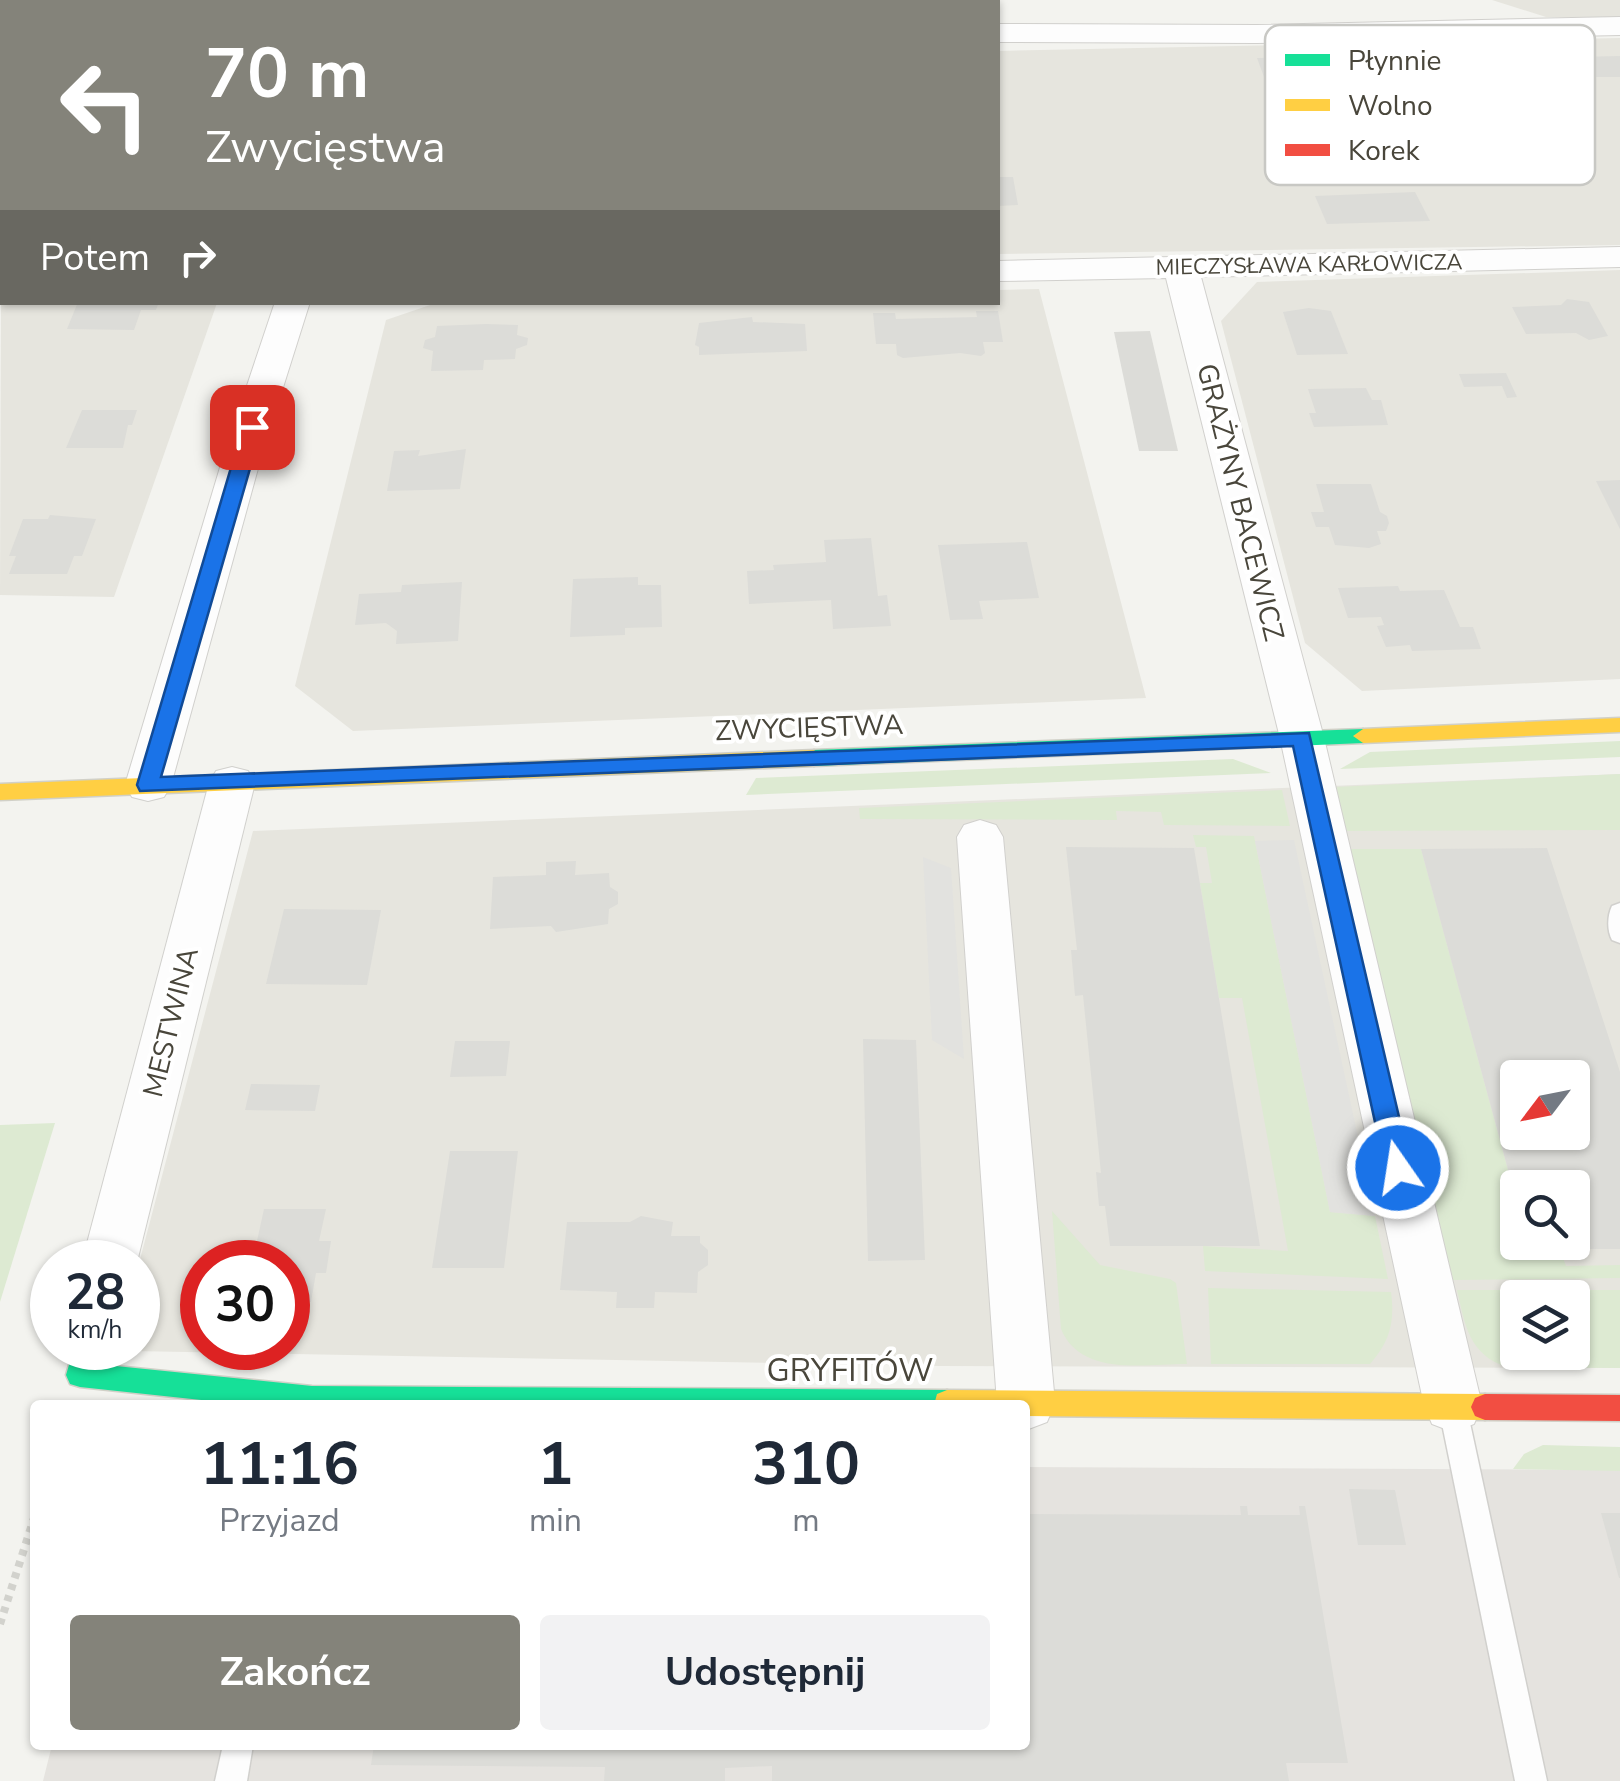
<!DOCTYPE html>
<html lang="pl">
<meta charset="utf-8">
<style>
:root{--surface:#fff;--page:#f2f2f3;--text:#1f2937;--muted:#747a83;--accent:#84837a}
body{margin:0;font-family:"Nunito Sans",sans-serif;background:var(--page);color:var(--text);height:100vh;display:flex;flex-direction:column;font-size:38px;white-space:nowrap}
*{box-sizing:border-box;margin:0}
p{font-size:32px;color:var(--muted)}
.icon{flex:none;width:55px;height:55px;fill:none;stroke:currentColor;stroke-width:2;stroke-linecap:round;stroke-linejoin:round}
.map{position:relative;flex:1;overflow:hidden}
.drawer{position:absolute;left:30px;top:1400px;width:1000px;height:350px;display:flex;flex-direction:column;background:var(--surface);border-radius:10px;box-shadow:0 2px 8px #0004}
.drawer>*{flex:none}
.top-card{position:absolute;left:0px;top:0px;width:1000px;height:305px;box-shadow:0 2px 8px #0004;background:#84837a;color:#fff;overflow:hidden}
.needle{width:65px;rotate:238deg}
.buttons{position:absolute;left:1500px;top:1060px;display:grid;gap:20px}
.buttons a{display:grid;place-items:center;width:90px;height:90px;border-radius:10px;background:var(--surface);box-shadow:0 2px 8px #0004;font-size:50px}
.speed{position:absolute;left:30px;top:1240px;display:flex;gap:20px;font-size:50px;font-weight:700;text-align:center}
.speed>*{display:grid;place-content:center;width:130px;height:130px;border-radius:50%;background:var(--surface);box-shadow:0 2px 8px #0004;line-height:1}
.speed small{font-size:25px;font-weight:400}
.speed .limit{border:15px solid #d22;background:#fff;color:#111}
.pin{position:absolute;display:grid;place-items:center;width:85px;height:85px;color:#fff;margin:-42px;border-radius:20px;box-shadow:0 5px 15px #0006}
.me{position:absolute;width:110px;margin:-55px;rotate:347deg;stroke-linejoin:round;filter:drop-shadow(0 0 8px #0008)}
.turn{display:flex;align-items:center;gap:35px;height:210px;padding:0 40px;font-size:45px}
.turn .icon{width:130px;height:130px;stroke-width:2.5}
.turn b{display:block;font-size:70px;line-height:85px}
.then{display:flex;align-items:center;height:95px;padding:0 40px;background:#0003;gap:20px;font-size:38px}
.eta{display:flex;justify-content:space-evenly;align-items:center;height:170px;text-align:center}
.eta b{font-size:60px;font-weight:700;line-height:70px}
.button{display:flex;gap:20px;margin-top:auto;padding:20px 40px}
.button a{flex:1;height:115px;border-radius:10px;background:var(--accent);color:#fff;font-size:40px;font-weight:700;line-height:115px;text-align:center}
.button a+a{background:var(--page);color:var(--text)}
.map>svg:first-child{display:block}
.residential{fill:#e6e5de;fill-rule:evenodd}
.industrial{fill:#e5e3df}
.green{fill:#ddead2;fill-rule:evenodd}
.parking{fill:#e2e2df}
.building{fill:#dcdcd8;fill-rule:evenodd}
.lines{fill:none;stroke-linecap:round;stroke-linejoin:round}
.lane-casing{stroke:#d1d0cd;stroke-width:3}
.street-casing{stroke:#d1d0cd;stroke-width:2}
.fast-casing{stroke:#d1d0c7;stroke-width:3}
.slow-casing{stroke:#d1d0c7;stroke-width:3}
.jam-casing{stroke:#d1d0c7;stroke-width:3}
.path{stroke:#d2d2cd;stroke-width:8;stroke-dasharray:6 6;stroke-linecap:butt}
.lane{fill:#fdfdfd;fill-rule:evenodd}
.street{fill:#fdfdfd;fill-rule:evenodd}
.fast{fill:#16e098;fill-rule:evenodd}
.slow{fill:#ffcf43;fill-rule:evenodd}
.jam{fill:#f24e42;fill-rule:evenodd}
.route{fill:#1a73e8;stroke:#114b97;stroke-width:2.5}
.labels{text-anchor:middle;stroke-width:8;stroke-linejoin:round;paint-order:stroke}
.far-street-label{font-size:22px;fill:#49463b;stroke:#fff}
.street-label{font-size:28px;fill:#49463b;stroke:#fff}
.near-street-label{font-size:32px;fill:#49463b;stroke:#fff}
.key{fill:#fff;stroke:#c8c8c4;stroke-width:2.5}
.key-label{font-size:28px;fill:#49463b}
</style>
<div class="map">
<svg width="1620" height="1781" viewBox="0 0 1620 1781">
<rect width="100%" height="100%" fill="#f3f3ef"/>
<g class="residential">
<path d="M1492,0H1620V17H1546Z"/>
<path d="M2,12V302L217,303L114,597L0,595Z"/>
<path d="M1620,38V245L998,254V51Z"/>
<path d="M1620,270V679L1362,691L1305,643L1221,321L1257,282Z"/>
<path d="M1039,289L1146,698L353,731L295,686L386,320L433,304L998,302V290Z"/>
<path d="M1620,774V1368L940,1366L131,1351L130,1348H138V1267L253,831ZM1518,1078H1572V1132H1518ZM1518,1188H1572V1242H1518ZM202,1262H288V1348H202ZM1518,1298H1572V1352H1518Z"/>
</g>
<path class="industrial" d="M1025,1467L1620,1470V1781H43L52,1745H1025Z"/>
<g class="green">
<path d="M1620,741V757L1340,769L1370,752Z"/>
<path d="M1233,759L1271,773L746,795L756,778Z"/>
<path d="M1620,774V830L1344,831L1335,787Z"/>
<path d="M1282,790L1290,826L1164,825L1161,812L1116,811L1117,820L860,819L859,808Z"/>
<path d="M1193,835L1254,836L1330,1212L1375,1216L1388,1279L1205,1271L1203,1246L1288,1251L1242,998H1219L1200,883H1212L1206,847H1196Z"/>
<path d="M1349,849H1421L1517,1203L1518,1242L1528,1243L1530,1249L1560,1250L1566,1266L1620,1265V1278L1453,1280Z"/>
<path d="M55,1123L0,1302V1125Z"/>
<path d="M1052,1211L1100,1265L1170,1279L1176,1283L1187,1364C1145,1364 1081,1377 1061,1329Z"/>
<path d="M1208,1288L1391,1292C1395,1322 1390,1341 1370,1364H1211Z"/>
<path d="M1457,1290H1620V1368L1507,1367C1469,1355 1465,1325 1457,1290ZM1518,1298H1572V1352H1518Z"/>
<path d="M1543,1445L1620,1447V1471L1513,1469L1524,1454Z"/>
</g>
<g class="parking">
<path d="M1294,840L1375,1216L1330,1212L1255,841Z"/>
<path d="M923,857L951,868L964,1059L932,1040Z"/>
</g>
<g class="building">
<path d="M1620,56V77H1587L1575,57Z"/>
<path d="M1309,57L1317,76L1264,77L1257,58Z"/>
<path d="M998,177H1013L1018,205L998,206Z"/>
<path d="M1415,192L1430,221L1327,224L1315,196Z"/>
<path d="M1567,299L1589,302L1608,336L1589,340L1576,333L1526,334L1512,307L1561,305Z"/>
<path d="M78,302H159L156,310H141L134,330L67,329Z"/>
<path d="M1309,308L1331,311L1348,354L1297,355L1283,312Z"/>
<path d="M976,311H998L1003,342H983L985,353L981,356L960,353L903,358L897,355L896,344H876L873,313H895L896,319L977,317Z"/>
<path d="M752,317L753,322L805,324L807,351L699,355V347L695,345L699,323Z"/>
<path d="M486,324L518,325L517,335L528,338L527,345L516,349L515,359L484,360L483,370L431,371L433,351L423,348L425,340L435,337L437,326Z"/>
<path d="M1150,331L1178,451H1139L1114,332Z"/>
<path d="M1506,373L1517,397L1507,398L1502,386L1464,387L1459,374Z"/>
<path d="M1366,388L1372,400H1381L1388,425L1314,427L1309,413H1316L1308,389Z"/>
<path d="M82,410H137L132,425H128L123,448H66Z"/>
<path d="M466,449L460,489L387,491L394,451L420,450L418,456Z"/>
<path d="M1620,480V529L1596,481Z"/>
<path d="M1316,484H1371L1380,512L1387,516L1389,523L1386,531H1377L1381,544L1369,548L1335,545L1329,527H1316L1311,512H1324Z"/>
<path d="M50,515L96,519L82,556H74L67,574H9L16,556H9L23,519H48Z"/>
<path d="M871,538L878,596L887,595L891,626L833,629L831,600L749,604L747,571L774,570L773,565L826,562L824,540Z"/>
<path d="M1027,542L1039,598L979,601L983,619L950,620L938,545Z"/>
<path d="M638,577V585H661L662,627L625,628V635L570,637L573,579Z"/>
<path d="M462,582L458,641L396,644L397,631L386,623L355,625L359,594L401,592L402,585Z"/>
<path d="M1398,586L1400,591L1444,590L1460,627H1473L1481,649L1412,651L1410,645L1386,647L1377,626L1384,625L1381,617L1348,618L1338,588Z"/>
<path d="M1066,847L1194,848L1260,1246H1110L1105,1206H1099L1096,1172L1101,1173L1083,995L1075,996L1071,950H1077Z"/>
<path d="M1547,848L1620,1072V1249H1530L1528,1242H1572V1188H1518L1516,1199L1421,849ZM1518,1078H1572V1132H1518Z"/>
<path d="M576,861L575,875L609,873L610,887L618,892V904L609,909L608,924L556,932L551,926L490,929L493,877L546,875V862Z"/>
<path d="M284,909L381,910L367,985L266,984Z"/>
<path d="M863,1039L916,1040L925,1260L868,1261Z"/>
<path d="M455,1041H510L506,1076L450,1077Z"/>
<path d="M251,1084L320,1085L315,1111L245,1110Z"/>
<path d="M450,1151H518L504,1268H432Z"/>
<path d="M264,1209H326L319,1241H331L326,1273H316L311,1302H288V1262H241L245,1241H257Z"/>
<path d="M641,1216L673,1222L671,1236H700V1243L708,1250V1265L698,1272L697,1293L655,1292L654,1308H616L617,1292L560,1290L567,1222H630Z"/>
<path d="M1349,1489L1395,1490L1406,1545H1358Z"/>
<path d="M1240,1506H1247L1248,1515H1300L1299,1506H1305L1348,1763H1286L1289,1781H772V1766L725,1768V1781H604L605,1767L371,1765L374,1745H1025V1514L1241,1515Z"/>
<path d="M1601,1513H1620V1578H1619Z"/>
</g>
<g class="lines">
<g class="lane-casing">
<g id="lane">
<path d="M1620,903V943L1612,940C1607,931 1607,916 1612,906Z"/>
<path d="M1453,1396L1463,1400L1467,1409L1547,1781H1515L1439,1409L1443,1400Z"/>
<path d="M223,1745H253L247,1781H215Z"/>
</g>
</g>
<g class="street-casing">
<g id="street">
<path d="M364,0H394V2H365Z"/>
<path d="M756,0H786L787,2H758Z"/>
<path d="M1620,17V35L1256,43L998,42V24L1256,25Z"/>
<path d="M1620,247V267L1201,277L1324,738L1482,1405L1474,1424L1453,1432L1432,1424L1424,1405L1280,738L1166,278L998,281V261Z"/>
<path d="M275,302H310L262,454L171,785L164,797L148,801L132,797L125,785L224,454Z"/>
<path d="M232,767L248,771L255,783L137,1262H82L209,783L216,771Z"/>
<path d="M980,820L996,825L1003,837L1055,1403L1047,1422L1026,1430L1025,1405L997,1403L957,837L964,825Z"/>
</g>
</g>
<g class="fast-casing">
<g id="fast">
<path d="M1363,729L1373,736L1363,743L814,766L803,758L814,750Z"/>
<path d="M74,1348H100L96,1364L312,1386L947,1390L957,1394L961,1403L248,1405L80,1387L70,1384L66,1375Z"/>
</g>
</g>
<g class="slow-casing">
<g id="slow">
<path d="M1620,718V732L1363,743L1353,736L1363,729Z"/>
<path d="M814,750L825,758L814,766L0,800V784Z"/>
<path d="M947,1390L1485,1394L1495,1398L1499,1407L1495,1416L1485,1420L1025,1416V1405H934L937,1394Z"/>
</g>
</g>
<g class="jam-casing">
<path id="jam" d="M1485,1394L1620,1395V1421L1485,1420L1475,1416L1471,1407L1475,1398Z"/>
</g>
<path class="path" d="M0,1624L35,1515"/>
<use href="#lane" class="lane"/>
<use href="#street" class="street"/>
<use href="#fast" class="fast"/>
<use href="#slow" class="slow"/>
<use href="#jam" class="jam"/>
</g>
<path class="route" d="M252,421L262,427L161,777L1309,733L1411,1168L1407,1176L1398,1179L1389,1176L1385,1168L1293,746L140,791L137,785L243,427Z"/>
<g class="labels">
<g class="far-street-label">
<text transform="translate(1309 264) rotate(-1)" y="8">MIECZYSŁAWA KARŁOWICZA</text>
</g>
<g class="street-label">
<text transform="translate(1241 502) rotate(76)" y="10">GRAŻYNY BACEWICZ</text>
<text transform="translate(809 727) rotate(-2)" y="10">ZWYCIĘSTWA</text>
<text transform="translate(170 1022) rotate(-76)" y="10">MESTWINA</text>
</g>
<g class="near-street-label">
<text x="850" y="1381">GRYFITÓW</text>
</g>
</g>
<rect x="1265" y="25" width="330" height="160" rx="15" class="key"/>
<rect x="1285" y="54" width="45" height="12" fill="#16e098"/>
<rect x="1285" y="99" width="45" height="12" fill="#ffcf43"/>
<rect x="1285" y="144" width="45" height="12" fill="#f24e42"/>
<g class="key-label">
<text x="1348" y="70">Płynnie</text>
<text x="1348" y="115">Wolno</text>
<text x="1348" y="160">Korek</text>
</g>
</svg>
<div class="buttons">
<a><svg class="needle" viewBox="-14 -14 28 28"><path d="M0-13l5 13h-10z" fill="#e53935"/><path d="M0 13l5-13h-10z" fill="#747a83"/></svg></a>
<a><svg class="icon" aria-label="search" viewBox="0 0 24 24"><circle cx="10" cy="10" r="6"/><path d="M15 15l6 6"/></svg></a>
<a><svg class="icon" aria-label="layers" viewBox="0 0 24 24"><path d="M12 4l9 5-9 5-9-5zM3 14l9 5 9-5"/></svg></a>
</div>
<div class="speed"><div>28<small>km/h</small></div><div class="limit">30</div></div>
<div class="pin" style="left:252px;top:427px;background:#d93025"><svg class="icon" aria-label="arrive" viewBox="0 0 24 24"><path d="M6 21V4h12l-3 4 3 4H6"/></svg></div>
<svg class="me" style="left:1398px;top:1168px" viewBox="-20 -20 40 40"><circle r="17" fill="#1a73e8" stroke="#fff" stroke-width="3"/><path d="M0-11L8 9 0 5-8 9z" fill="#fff"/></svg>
<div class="top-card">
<div class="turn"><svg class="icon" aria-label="left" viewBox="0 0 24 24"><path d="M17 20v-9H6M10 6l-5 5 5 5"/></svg><div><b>70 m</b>Zwycięstwa</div></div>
<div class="then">Potem<svg class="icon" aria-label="right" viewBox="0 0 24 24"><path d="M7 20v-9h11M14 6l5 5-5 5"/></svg></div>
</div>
<section class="drawer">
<div class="eta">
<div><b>11:16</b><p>Przyjazd</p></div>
<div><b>1</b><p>min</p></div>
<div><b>310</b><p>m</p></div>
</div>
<div class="button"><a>Zakończ</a><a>Udostępnij</a></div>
</section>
</div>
